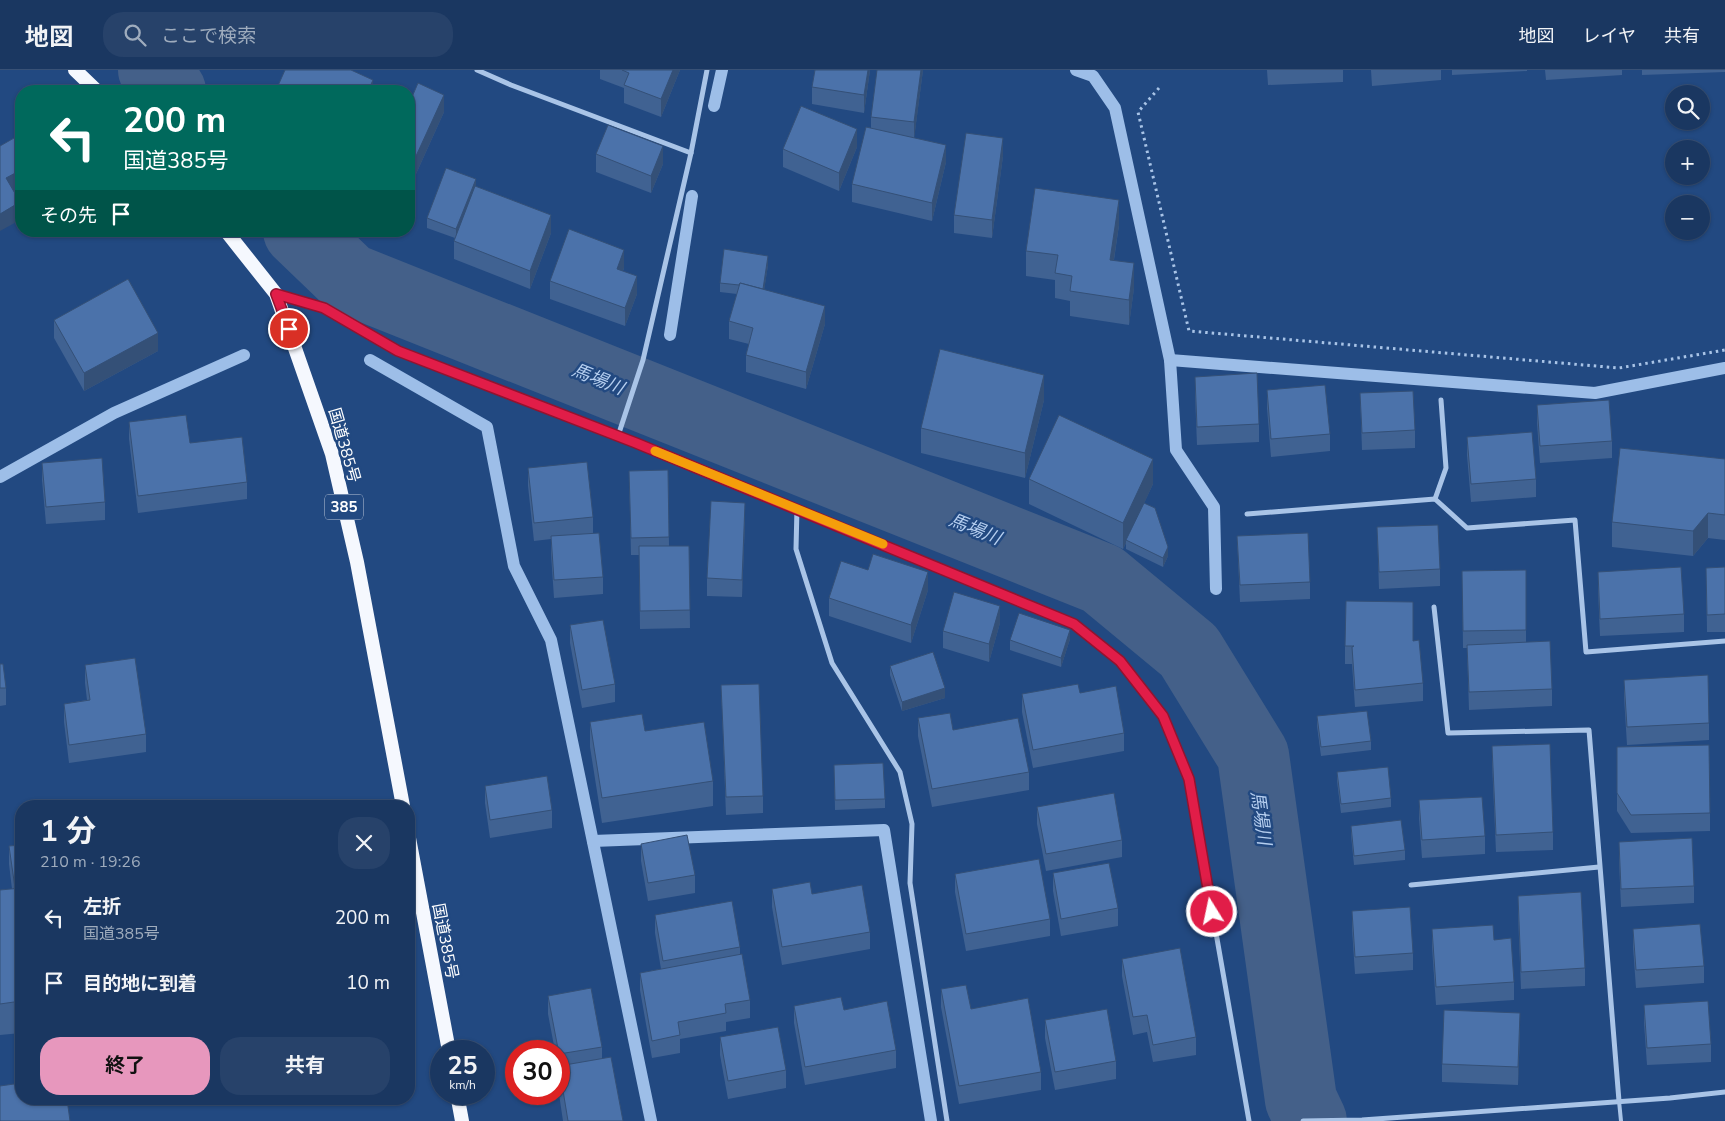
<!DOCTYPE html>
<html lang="ja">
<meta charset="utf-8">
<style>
:root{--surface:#1a3761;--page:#27426a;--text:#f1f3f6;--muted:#9facbd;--line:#385176;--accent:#e797bd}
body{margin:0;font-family:"Nunito Sans","Noto Sans JP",sans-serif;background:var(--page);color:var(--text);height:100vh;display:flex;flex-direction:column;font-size:19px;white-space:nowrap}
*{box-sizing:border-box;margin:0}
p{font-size:16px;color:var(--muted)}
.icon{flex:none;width:28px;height:28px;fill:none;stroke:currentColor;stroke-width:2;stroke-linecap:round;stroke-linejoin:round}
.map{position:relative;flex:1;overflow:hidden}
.details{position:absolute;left:15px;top:730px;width:400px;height:305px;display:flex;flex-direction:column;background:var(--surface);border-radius:20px;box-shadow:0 1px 4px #0004,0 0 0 1px var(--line)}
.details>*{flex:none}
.top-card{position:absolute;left:15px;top:15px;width:400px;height:152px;border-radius:20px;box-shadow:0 1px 4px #0004,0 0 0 1px var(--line);background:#00695c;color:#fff;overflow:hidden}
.buttons{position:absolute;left:1665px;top:15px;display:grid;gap:10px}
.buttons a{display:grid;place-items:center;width:45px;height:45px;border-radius:50%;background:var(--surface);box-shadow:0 1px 4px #0004,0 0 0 1px var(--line);font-size:25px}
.speed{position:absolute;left:430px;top:970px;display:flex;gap:10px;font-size:25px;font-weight:700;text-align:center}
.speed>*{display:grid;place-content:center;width:65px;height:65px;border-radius:50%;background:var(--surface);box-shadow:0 1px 4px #0004,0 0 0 1px var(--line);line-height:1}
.speed small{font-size:12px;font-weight:400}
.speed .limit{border:8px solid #d22;background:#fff;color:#111}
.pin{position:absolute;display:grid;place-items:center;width:42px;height:42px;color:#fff;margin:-21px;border:2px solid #fff;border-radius:50%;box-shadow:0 1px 5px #0007}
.me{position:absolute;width:55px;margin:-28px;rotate:350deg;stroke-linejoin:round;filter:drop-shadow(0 0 4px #0008)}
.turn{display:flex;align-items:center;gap:18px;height:105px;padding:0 25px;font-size:22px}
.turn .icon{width:65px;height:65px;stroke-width:2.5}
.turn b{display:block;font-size:35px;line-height:42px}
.then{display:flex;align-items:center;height:48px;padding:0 25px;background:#0003;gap:10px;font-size:19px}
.round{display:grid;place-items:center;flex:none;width:52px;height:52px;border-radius:20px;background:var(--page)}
.summary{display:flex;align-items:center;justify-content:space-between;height:85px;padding:0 25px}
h1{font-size:30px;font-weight:700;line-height:38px}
.action{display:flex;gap:10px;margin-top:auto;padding:10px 25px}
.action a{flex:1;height:58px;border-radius:20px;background:var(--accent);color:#111;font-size:20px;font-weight:700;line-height:58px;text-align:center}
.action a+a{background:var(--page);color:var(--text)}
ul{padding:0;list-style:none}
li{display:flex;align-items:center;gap:15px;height:65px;padding:0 25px}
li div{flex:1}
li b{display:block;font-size:19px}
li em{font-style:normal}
header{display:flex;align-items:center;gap:30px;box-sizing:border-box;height:70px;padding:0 25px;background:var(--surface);border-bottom:1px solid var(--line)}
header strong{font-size:24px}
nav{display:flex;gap:28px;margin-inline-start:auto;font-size:18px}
.search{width:350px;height:45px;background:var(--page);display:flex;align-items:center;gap:12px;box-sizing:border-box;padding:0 18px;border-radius:20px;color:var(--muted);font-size:19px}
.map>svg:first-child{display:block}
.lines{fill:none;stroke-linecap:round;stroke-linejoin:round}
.stream{stroke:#9dbee8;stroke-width:12}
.river{stroke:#446089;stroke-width:72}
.path{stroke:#a9c4e7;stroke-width:3;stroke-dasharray:2.5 4;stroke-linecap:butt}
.service{stroke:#a9c4e7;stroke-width:4}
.minor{stroke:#a9c4e7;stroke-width:5}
.trunk{stroke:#f5f8fe;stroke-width:14}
.wall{fill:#406292}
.shaded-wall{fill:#345077}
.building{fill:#4b72aa;stroke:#345077}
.route-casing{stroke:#92132f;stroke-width:12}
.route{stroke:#e11d48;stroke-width:9}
.slow{stroke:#f59e0b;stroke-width:9}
.labels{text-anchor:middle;stroke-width:5;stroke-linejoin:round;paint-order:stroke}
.shield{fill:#224981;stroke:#bdc8d9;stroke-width:1}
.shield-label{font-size:15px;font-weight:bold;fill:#fff}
.street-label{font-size:16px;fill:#fff;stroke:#224981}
.water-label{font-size:18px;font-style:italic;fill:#b5ceef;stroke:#224981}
</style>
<header>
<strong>地図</strong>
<div class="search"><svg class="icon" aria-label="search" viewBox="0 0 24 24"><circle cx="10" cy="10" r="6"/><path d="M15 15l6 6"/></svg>ここで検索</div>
<nav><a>地図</a><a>レイヤ</a><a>共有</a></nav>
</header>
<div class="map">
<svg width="1725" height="1051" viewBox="0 0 1725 1051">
<rect width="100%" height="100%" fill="#224981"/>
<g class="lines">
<g class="stream">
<path d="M1076,0L1093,6L1115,38L1170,290L1176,380L1214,437L1216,519"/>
<path d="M714,36L722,0"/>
<path d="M670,265L692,126"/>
<path d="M370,290L487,357L514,496L551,570L651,1051"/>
<path d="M1170,290L1595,323L1725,298"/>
<path d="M0,407L114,343L244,285"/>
<path d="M593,771L884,760L931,1051"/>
</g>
<g class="river">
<path d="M154,0L170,21"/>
<path d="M299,161L349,209L1102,509L1189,581L1253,685L1301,1030L1311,1051"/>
</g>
<path class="path" d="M1159,18L1138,42L1189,261L1619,298L1725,280"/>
<path class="service" d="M1619,1031L1621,1051"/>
<g class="minor">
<path d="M477,0L511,15L691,83"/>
<path d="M279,225L324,238L398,281L618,366L1074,554L1120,591L1163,646L1189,709L1249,1051"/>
<path d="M618,366L643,290L691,83L707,0"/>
<path d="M1435,429L1446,398L1441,330"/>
<path d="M797,438L796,479L832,593L900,702L912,754L910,813L947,1051"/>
<path d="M1247,444L1435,429L1467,458L1575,450L1586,582L1725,571"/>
<path d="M1434,537L1448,663L1589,660L1619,1031"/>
<path d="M1411,815L1599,797"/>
<path d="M1303,1051L1362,1050L1670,1028L1725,1022"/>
</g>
<g class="trunk">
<path d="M75,0L97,21"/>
<path d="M226,161L276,224L332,384L357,492L403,736"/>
<path d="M409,768L449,981"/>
<path d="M457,1024L462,1051"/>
</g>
</g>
<g class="wall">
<path d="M600,0H680L661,47L624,33V18L600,9Z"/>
<path d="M815,0H870L864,43L812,34V17Z"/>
<path d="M923,0L914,68L946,92L932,151L852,132V114L871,58V47Z"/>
<path d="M1267,0H1343V12L1268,15Z"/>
<path d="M1371,0H1441V10L1372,16Z"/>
<path d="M1452,0H1527V1L1452,5Z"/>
<path d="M1545,0H1622V5L1546,10Z"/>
<path d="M1642,0H1725V2L1642,5Z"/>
<path d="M277,18L373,21H277Z"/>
<path d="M409,34L444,42L411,115L409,114Z"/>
<path d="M857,77L839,121L783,97V79Z"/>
<path d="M596,84L663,94L651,123L596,102Z"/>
<path d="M1003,86L992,168L954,163V145Z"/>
<path d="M476,116L551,163L530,219L454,189V171L455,168L427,158V148Z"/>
<path d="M1119,155L1114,190L1134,218L1129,255L1070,246V231L1055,228V210L1026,206V181Z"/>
<path d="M768,195L764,220L825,254L806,319L746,302V285L749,274L729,269V251L737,224L720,222V213Z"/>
<path d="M624,198L623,201L637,224L625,256L550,229V211Z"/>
<path d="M54,250L158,281L84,321L54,268Z"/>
<path d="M1195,307L1259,354V372L1197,375L1195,324Z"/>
<path d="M1267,320L1330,364V381L1271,387L1267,338Z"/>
<path d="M1360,323L1415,360V378L1362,380Z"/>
<path d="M1044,330L1025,408L921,383V358Z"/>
<path d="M1537,335L1612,371V388L1540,393L1537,353Z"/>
<path d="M129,352L247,412V429L138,443L129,369Z"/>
<path d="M1467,367L1536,409V427L1471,432L1467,385Z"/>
<path d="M1725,389V470L1708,468L1693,486L1612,477V452Z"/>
<path d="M42,393L105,432V450L46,454L42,410Z"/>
<path d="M528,398L593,447V463L603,507V524L554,528L551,484V469L534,471L528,416Z"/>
<path d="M668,400L669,476H689L690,558L640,559L639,485H631L629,401Z"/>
<path d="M1029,409L1153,414L1144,433L1168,486L1163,497L1126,479V473L1123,479L1029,434Z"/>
<path d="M745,451L742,527L707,526V508Z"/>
<path d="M1377,457L1440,499V516L1379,519Z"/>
<path d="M1237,466L1310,512V529L1240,532Z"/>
<path d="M1725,497V562H1707L1706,498Z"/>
<path d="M1526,500V573L1552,619V636L1469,640L1467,578H1463L1462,501Z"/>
<path d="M1598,502L1684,544V562L1600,566L1598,519Z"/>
<path d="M928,520L911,573L829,546V528Z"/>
<path d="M1000,553L989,592L943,578V561Z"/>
<path d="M570,555L615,614V632L582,638L570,573Z"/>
<path d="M1070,569L1061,597L1010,580V570Z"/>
<path d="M1413,571L1423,613V631L1355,637L1352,594H1345V576Z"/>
<path d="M0,594L6,618V635L0,636Z"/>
<path d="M85,595L146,664V682L69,693L64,652V634L87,630L85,613Z"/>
<path d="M890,596L945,628L902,641L890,605Z"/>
<path d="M1624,610L1709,653V670L1627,675L1624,627Z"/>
<path d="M721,615L763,726V743L726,745Z"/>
<path d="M1080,623L1124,663V681L1033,698L1022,642V624Z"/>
<path d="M1317,646L1371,671V680L1321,686L1317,656Z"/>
<path d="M918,648L953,660L1029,702V720L932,737L918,666Z"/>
<path d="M590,652L645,661L713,711V736L602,753L590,677Z"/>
<path d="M1492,676L1553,762V780L1496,782L1492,693Z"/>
<path d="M1617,677L1710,743V761L1631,763L1617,741Z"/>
<path d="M834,695L885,729V738L835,740Z"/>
<path d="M1337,702L1391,728V737L1341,743L1337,711Z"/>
<path d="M485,716L552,740V758L490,768L485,733Z"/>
<path d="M1419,730L1485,766V784L1422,788L1419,748Z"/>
<path d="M1037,737L1122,770V787L1046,801L1037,754Z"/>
<path d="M1351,756L1405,780V790L1354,795L1351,765Z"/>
<path d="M1619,772L1694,816V833L1621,837L1619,790Z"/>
<path d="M641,774L695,805V823L648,831L641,791Z"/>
<path d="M21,775V963L0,965V820L12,819L9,794V776Z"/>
<path d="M1053,803L1118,838V856L1061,866L1053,821Z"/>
<path d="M955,804L1050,849V866L966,881L955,822Z"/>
<path d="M772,819L812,824L870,862V879L782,895L772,837Z"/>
<path d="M1518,826L1585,898V916L1521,919L1518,844Z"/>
<path d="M1352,841L1413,883V900L1355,904L1352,859Z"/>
<path d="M655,845L740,877V885L750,930V948L726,952V961L680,969V983L652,988L640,920V903L661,899L655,863Z"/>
<path d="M1432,859L1494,870L1514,912V930L1436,935L1432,877Z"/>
<path d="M1633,859L1704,896V913L1636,918L1633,877Z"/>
<path d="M1122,889L1196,967V985L1153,992L1147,962L1133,965L1122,906Z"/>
<path d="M941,919L971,939L1041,1002V1020L959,1034L941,937Z"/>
<path d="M548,926L602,977V988L623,1051H563L559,1024V981H555L548,944Z"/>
<path d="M1644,935L1711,974V992L1647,995L1644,953Z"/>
<path d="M794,936L844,940L896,980V998L805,1015L794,953Z"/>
<path d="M1045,950L1116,991V1009L1055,1020L1045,968Z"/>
<path d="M1520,961L1518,1015L1442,1012V994Z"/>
<path d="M720,967L786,1000V1018L728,1029L720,985Z"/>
</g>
<g class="shaded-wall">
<path d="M673,0H680L661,47V29Z"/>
<path d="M868,0H870L864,43V25Z"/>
<path d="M921,0H923L914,70V52Z"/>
<path d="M373,10V21H368Z"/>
<path d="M444,25V42L411,115V97Z"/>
<path d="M857,59V77L839,121V103Z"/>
<path d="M1003,68V86L992,168V150Z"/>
<path d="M946,75V92L932,151V133Z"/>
<path d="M663,76V94L651,123V106Z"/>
<path d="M21,100V117L6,126V108Z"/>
<path d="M476,109V119L456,168V159Z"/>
<path d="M1119,130V155L1110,215V190Z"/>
<path d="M20,132V150L0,161V144Z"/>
<path d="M551,145V163L530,219V201Z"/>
<path d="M624,180V198L617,217V199Z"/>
<path d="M768,186V195L763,228V219Z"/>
<path d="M1134,193V218L1129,255V230Z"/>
<path d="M637,206V224L625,256V238Z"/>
<path d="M825,236V254L806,319V302Z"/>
<path d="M158,263V281L84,321V303Z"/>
<path d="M1044,305V330L1025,408V383Z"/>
<path d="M1153,389V414L1127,471L1126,470V473L1123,479V453Z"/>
<path d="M745,433V451L742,527V510Z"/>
<path d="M1708,443V468L1693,486V461Z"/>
<path d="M1168,477V486L1163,497V488Z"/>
<path d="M928,502V520L911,573V555Z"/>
<path d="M1000,536V553L989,592V574Z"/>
<path d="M1070,560V569L1061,597V588Z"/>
<path d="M945,618V628L902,641V632Z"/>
<path d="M1520,943V961L1518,1015V997Z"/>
</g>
<g class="building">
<path d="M285,0H351L373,10L368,21H284L277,18Z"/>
<path d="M622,0H673L661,29L624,15L629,3Z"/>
<path d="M815,0H868L864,25L812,17Z"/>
<path d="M877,0H921L914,52L871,47Z"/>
<path d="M418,13L444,25L411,97L409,96V34Z"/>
<path d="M801,36L857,59L839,103L783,79Z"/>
<path d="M608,55L663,76L651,106L596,84Z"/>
<path d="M866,57L946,75L932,133L852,114Z"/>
<path d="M966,63L1003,68L992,150L954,145Z"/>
<path d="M21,64V100L6,108L20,132L0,144V76Z"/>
<path d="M446,98L476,109L456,159L427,148Z"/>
<path d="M475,116L551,145L530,201L454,171Z"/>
<path d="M1035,118L1119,130L1110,190L1134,193L1129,230L1070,221L1072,206L1055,203L1058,185L1026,181Z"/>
<path d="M569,159L624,180L617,199L637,206L625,238L550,211Z"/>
<path d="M724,179L768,186L763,219L740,213L739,215L720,213Z"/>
<path d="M128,209L158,263L84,303L54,250Z"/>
<path d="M740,213L825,236L806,302L746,285L753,258L729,251Z"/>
<path d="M940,279L1044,305L1025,383L921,358Z"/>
<path d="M1257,303L1259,354L1197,357L1195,307Z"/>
<path d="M1325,315L1330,364L1271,369L1267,320Z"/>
<path d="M1413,321L1415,360L1362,363L1360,323Z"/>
<path d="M1609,330L1612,371L1540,376L1537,335Z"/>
<path d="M186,345L190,373L242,367L247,412L138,426L129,352Z"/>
<path d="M1059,345L1153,389L1123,453L1029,409Z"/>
<path d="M1532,362L1536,409L1471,414L1467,367Z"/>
<path d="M1620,378L1725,389V445L1708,443L1693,461L1612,452Z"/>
<path d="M102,388L105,432L46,437L42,393Z"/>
<path d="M587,392L593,447L534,453L528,398Z"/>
<path d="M668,400L669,467L631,468L629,401Z"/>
<path d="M711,431L745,433L742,510L707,508Z"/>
<path d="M1144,433L1155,438L1168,477L1163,488L1126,470Z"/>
<path d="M1438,455L1440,499L1379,502L1377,457Z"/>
<path d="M599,463L603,507L554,510L551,466Z"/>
<path d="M1308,463L1310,512L1240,515L1237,466Z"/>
<path d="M639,476H689L690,540L640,541Z"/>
<path d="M873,484L928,502L911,555L829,528L841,491L868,500Z"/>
<path d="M1681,497L1684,544L1600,549L1598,502Z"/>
<path d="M1725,497V544L1707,545L1706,498Z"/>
<path d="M1526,500V560L1463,561L1462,501Z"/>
<path d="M954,522L1000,536L989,574L943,561Z"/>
<path d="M1346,531L1413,532V571L1419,570L1423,613L1355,620L1352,577L1354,576H1345Z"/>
<path d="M1019,543L1070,560L1061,588L1010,570Z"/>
<path d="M603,550L615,614L582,620L570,555Z"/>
<path d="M1550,571L1552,619L1469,622L1467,575Z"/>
<path d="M933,582L945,618L902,632L890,596Z"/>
<path d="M135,588L146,664L69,675L64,634L90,630L85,595Z"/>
<path d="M0,594H3L6,618H0Z"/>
<path d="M1708,605L1709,653L1627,657L1624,610Z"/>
<path d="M759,614L763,726L726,727L721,615Z"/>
<path d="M1078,614L1080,623L1116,616L1124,663L1033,680L1022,624Z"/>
<path d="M1367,641L1371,671L1321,677L1317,646Z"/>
<path d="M950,643L953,660L1018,648L1029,702L932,719L918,648Z"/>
<path d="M642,644L645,661L704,652L713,711L602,728L590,652Z"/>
<path d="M1550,674L1553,762L1496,765L1492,676Z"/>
<path d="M1709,675L1710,743L1631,745L1617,723V677Z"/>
<path d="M883,693L885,729L835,730L834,695Z"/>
<path d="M1388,697L1391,728L1341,734L1337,702Z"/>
<path d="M547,706L552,740L490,750L485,716Z"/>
<path d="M1114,723L1122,770L1046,784L1037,737Z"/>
<path d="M1482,727L1485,766L1422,770L1419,730Z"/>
<path d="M1401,750L1405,780L1354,786L1351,756Z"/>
<path d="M687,765L695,805L648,813L641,774Z"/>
<path d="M1692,768L1694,816L1621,819L1619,772Z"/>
<path d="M21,775V817L15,818L9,776Z"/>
<path d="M1039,789L1050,849L966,864L955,804Z"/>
<path d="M1109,793L1118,838L1061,849L1053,803Z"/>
<path d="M810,812L812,824L862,815L870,862L782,877L772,819Z"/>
<path d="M21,818V931L0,934V820Z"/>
<path d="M1581,822L1585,898L1521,902L1518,826Z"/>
<path d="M732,831L740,877L663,891L655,845Z"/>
<path d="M1410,837L1413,883L1355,887L1352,841Z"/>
<path d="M1700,854L1704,896L1636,900L1633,859Z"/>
<path d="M1493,855L1494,870L1511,868L1514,912L1436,917L1432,859Z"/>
<path d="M1180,878L1196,967L1153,975L1147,945L1133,947L1122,889Z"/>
<path d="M742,884L750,930L725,934L726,943L678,952L680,965L652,971L640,903Z"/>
<path d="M966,915L971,939L1028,928L1041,1002L959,1016L941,919Z"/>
<path d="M591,918L602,977L559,984L548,926Z"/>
<path d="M841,927L844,940L887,931L896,980L805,997L794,936Z"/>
<path d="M1708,931L1711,974L1647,978L1644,935Z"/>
<path d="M1107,939L1116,991L1055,1002L1045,950Z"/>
<path d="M1444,940L1520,943L1518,997L1442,994Z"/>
<path d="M778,957L786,1000L728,1011L720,967Z"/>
<path d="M611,987L623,1051H568L559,996Z"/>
<path d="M21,1013V1029H67L70,1051H0V1016Z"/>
</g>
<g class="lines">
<g class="route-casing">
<path id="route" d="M289,259L276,224L324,238L398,281L636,373L1074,554L1120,591L1163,646L1189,709L1212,842"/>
</g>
<use href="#route" class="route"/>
<path class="slow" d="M655,381L883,474"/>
</g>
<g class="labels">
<rect class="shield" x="325" y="424.5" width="38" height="25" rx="4"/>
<g class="shield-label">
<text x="344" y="442">385</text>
</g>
<g class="street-label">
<text transform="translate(345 375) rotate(74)" y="6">国道385号</text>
<text transform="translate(446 871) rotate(79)" y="6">国道385号</text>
</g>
<g class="water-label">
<text transform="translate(598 309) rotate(22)" y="6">馬場川</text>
<text transform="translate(975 459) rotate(22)" y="6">馬場川</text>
<text transform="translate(1261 748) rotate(82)" y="6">馬場川</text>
</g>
</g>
</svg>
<div class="buttons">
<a><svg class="icon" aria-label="search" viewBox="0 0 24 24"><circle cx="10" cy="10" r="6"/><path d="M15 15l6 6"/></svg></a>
<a>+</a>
<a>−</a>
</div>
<div class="speed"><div>25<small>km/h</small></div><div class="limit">30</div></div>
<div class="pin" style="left:289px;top:259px;background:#d93025"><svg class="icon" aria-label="arrive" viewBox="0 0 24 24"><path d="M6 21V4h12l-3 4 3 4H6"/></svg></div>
<svg class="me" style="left:1212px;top:842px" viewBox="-20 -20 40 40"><circle r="17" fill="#e11d48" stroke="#fff" stroke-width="3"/><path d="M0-11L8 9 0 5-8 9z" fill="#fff"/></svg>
<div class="top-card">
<div class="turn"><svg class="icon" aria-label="left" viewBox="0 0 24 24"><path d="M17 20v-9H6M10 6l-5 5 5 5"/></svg><div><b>200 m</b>国道385号</div></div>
<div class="then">その先<svg class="icon" aria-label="arrive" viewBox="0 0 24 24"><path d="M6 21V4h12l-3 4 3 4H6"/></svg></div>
</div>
<section class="details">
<div class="summary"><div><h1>1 分</h1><p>210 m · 19:26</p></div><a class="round"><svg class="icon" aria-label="close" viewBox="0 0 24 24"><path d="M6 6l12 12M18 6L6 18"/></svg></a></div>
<ul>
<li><svg class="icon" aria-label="left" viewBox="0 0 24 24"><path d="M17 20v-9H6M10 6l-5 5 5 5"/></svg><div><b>左折</b><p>国道385号</p></div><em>200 m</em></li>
<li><svg class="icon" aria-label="arrive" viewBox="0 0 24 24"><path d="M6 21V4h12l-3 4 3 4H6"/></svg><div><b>目的地に到着</b></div><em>10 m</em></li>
</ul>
<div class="action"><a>終了</a><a>共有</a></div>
</section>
</div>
